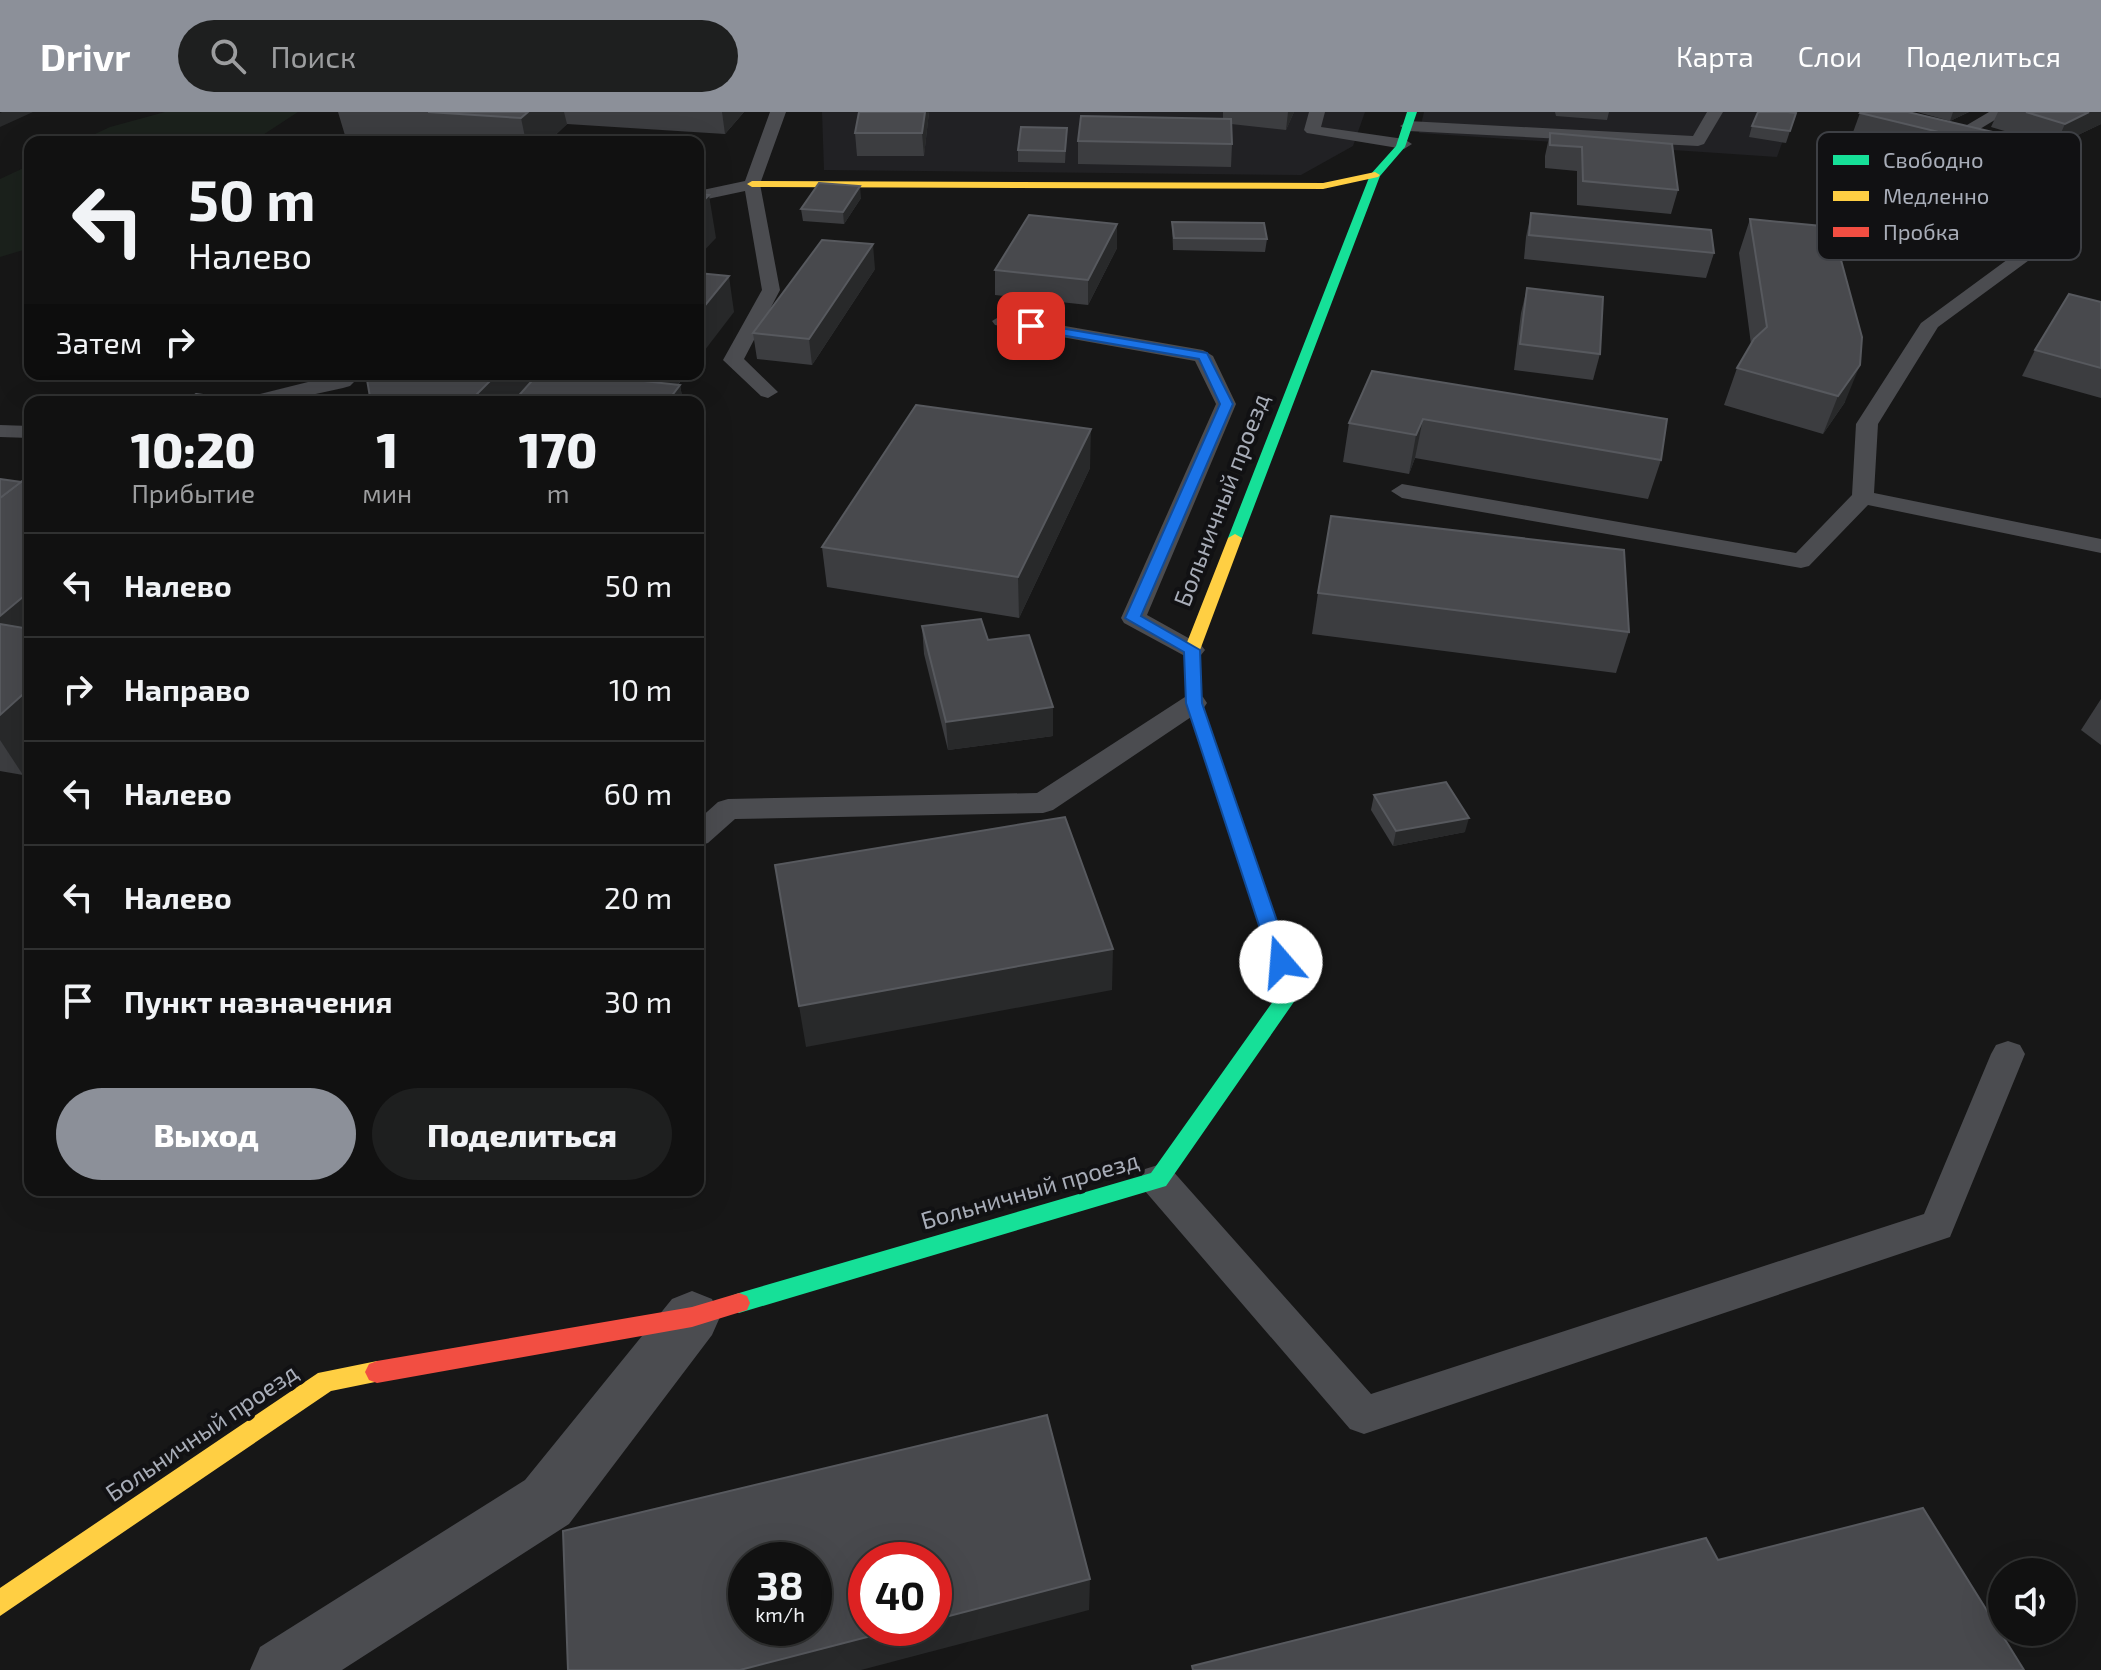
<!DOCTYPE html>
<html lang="ru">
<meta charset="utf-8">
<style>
:root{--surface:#111;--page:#1e1f1f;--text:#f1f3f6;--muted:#9c9d9f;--line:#303131;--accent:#8c9099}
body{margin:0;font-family:"Exo 2",sans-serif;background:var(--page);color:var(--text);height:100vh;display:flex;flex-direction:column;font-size:30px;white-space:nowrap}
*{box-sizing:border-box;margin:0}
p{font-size:26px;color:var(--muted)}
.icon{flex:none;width:44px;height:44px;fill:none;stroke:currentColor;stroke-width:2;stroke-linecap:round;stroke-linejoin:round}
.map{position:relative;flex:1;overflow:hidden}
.drawer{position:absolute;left:24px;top:284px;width:680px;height:800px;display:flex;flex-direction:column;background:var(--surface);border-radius:16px;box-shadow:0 8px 32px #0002,0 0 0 2px var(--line)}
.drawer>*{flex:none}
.guide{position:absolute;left:24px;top:24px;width:680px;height:244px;border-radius:16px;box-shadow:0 8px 32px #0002,0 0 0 2px var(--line);background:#111;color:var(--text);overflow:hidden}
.controls{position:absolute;left:1988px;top:1446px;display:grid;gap:16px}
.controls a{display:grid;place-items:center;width:88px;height:88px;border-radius:50%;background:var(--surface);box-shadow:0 8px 32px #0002,0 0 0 2px var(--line);font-size:40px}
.speed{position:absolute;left:728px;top:1430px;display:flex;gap:16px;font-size:40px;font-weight:700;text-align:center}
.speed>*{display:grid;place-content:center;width:104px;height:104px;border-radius:50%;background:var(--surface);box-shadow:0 8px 32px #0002,0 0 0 2px var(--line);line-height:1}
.speed small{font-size:20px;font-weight:400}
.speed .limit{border:12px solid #d22;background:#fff;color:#111}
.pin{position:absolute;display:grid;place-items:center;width:68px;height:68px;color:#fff;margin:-34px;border-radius:16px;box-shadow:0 4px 12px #0006}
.me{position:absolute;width:88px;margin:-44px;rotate:342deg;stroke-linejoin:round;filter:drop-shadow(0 0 6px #0008)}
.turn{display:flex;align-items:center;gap:28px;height:168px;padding:0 32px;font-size:36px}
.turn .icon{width:104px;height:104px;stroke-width:2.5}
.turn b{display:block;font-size:56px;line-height:68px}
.then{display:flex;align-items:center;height:76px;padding:0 32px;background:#0003;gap:16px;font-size:30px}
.eta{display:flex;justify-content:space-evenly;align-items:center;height:136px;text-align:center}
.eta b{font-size:48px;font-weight:800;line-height:56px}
.cta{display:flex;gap:16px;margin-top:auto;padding:16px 32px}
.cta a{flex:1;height:92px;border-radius:48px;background:var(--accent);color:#fff;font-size:32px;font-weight:800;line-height:92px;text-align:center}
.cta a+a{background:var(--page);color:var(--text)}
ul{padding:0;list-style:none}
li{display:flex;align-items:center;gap:24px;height:104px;padding:0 32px;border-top:2px solid var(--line)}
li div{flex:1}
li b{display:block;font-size:30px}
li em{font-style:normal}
header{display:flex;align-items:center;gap:48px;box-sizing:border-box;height:112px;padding:0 40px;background:var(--accent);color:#fff}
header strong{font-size:38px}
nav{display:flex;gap:44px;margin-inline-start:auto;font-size:28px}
.search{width:560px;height:72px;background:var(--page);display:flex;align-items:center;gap:20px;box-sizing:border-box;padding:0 28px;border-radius:44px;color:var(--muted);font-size:30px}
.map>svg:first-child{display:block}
.built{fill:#212124}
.green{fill:#1b211c}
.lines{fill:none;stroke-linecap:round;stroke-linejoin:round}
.lane{fill:#4b4c50;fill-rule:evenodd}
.street{fill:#4b4c50;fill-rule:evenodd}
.fast{fill:#16e098;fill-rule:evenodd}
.slow{fill:#ffcf43;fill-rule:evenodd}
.jam{fill:#f24e42;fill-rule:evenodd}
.wall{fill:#3c3d40}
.shaded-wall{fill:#28292a}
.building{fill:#48494d;stroke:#57595e;stroke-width:2;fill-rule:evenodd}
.route{fill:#1a73e8;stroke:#114b97;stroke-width:2}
.labels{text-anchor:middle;stroke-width:8;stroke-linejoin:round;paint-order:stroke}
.street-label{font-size:24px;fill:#a8adb8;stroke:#111113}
.key{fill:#111113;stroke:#3e4045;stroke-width:2}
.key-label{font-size:22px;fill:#a8adb8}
</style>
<header>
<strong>Drivr</strong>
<div class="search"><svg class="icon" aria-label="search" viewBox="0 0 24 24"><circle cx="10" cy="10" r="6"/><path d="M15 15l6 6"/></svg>Поиск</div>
<nav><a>Карта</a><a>Слои</a><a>Поделиться</a></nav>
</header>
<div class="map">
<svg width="2101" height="1558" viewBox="0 0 2101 1558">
<rect width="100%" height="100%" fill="#171717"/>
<g class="built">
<path d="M822,0H1365L1353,34L1301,63L824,58Z"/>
<path d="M1424,0H1793L1777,45L1419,21Z"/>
</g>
<g class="green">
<path d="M165,0H298L252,30H78L110,15Z"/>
<path d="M30,53V136L0,145V67Z"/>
</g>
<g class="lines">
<g class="lane">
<path d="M770,0H786L760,72L780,178L744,247L778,280L768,286L761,284L723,248L762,178L745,79L698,89V79L745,69Z"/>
<path d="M1309,0H1325L1321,15L1404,27L1412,32L1404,37L1307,21L1304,18Z"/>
<path d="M1707,0H1723L1704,32L1698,34L1408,19L1400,14L1408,9L1693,24Z"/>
<path d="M1989,0H2008L1970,23L2079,72L2047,135L1938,215L1878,312L1874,381L2101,427V441L1868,393L1809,454L1801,456L1402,386L1391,379L1402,372L1796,441L1852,383L1856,312L1921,211L2034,128L2062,74L1950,23Z"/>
<path d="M1002,203L1203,238L1213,244L1236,292L1147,503L1201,533L1205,538L1201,543H1183L1124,511L1121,506L1216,292L1195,249L995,213L992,209Z"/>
<path d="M340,262H362L350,274L343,276L279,290H241L244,286Z"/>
<path d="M0,313L30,314V326L0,325Z"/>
<path d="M1194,583L1203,585L1207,591L1203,597L1053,698L1043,701L735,707L708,731L698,734V708L718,690L728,687L1037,681L1185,585Z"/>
<path d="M2008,929L2020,933L2025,942L1950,1125L1364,1322L1350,1317L1145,1079L1140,1068L1145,1057L1158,1053L1171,1057L1371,1282L1924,1102L1991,942L1996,933Z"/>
</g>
<path class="street" d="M692,1179L712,1187L720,1205L712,1223L569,1412L342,1558H250L260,1535L525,1368L672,1187Z"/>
<g class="fast">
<path d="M1407,0H1417L1405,35L1380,64L1242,426L1240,429H1230L1228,426L1370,63L1396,34Z"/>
<path d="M1289,866L1296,868L1301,879L1298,884L1166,1074L739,1201L731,1198L728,1191L731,1184L739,1181L1151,1061L1281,878L1282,868Z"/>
</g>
<g class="slow">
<path d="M1375,60L1380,63L1378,65L1323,77L752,75L747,72L752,69L1323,71Z"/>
<path d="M1235,422L1242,426L1200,538L1202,591L1299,873L1296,878H1282L1279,873L1186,591L1184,538L1228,426Z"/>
<path d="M377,1249L385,1252L389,1260L385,1268L331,1279L0,1504V1476L318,1261Z"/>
</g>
<path class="jam" d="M739,1181L747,1184L750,1191L747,1198L692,1215L377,1271L369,1268L365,1260L369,1252L377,1249L692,1195Z"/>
</g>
<g class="wall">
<path d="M338,0H744L725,22L567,12L548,30H347Z"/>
<path d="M929,0L924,44H857L855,21Z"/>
<path d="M1223,0H1294L1286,18L1231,12L1232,32L1231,55L1078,52V29L1223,7Z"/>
<path d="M1555,0H1609L1607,8L1556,4Z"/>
<path d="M1917,0H1969L1950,9Z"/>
<path d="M1998,0H2101V12L2055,34L1991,15Z"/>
<path d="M1796,1L1786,31L1749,25L1752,14Z"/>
<path d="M1860,1L1997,21L1987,44L1975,54L1852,23Z"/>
<path d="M1067,16L1065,51L1018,50V38Z"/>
<path d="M1550,21L1678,78L1671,102L1577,93V59L1545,56V44Z"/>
<path d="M1993,70L2014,101L2003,125L1891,105L1901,81Z"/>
<path d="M861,86L844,112L803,109L801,97Z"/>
<path d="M1531,101L1714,141L1706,166L1524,147L1526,125Z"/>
<path d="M1750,107L1845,290L1823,322L1724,293L1737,256L1751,232L1739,141Z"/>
<path d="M1172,110L1267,127L1265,140L1173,138Z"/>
<path d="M1117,112V136L1088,193L995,183V158Z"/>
<path d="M875,157L812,253L757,247L753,221Z"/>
<path d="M1527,176L1600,242L1593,268L1514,258L1521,201Z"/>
<path d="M2101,190V286L2022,264L2035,238Z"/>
<path d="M1372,259L1661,348L1648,387L1415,346L1409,362L1343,350L1349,311Z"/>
<path d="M366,262H686L678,273H680L683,290H372Z"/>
<path d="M1090,356L1019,506L827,475L822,435Z"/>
<path d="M30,363V657L23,663L0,659V367L21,370Z"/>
<path d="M1318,481L1629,520L1616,561L1312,522Z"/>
<path d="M922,514L988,528L1053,624L948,638L924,542Z"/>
<path d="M2101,587V633L2081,618Z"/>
<path d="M1374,683L1465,720L1393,734L1371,698Z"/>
</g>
<g class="shaded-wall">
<path d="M2,0H33L0,15V1Z"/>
<path d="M528,0H564L567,12L548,30H526L521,6Z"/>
<path d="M722,0H744L725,22Z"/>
<path d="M925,0H929L924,44L922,21Z"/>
<path d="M1288,0H1294L1286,18Z"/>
<path d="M1953,0H1969L1950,9Z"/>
<path d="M2089,0H2101V12L2055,34L2065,12Z"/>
<path d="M1997,21L1987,44L1975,54L1984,31Z"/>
<path d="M860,74L861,86L844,112L843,100Z"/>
<path d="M709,83L716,126L698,145V94Z"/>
<path d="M1117,112V136L1088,193V168Z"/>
<path d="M873,132L875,157L812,253L809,227Z"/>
<path d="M729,164L734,200L698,247V202Z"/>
<path d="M1860,253L1845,290L1823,322L1838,284Z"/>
<path d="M497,262H555L529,290H469Z"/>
<path d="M649,262H686L664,290L643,269Z"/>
<path d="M680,273L683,290H667Z"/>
<path d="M1423,307L1415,346L1409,362L1416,323Z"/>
<path d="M1091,317L1090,356L1019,506L1018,465Z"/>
<path d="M30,479V555L0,525V504Z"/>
<path d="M30,576V657L23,663L0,628V603Z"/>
<path d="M1053,595V624L948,638L946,610Z"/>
<path d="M1469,706L1465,720L1393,734L1396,719Z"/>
<path d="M1113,837L1112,878L806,935L799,894Z"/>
<path d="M1090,1467L1089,1498L861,1558H740L902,1516H934V1508Z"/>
</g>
<g class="building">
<path d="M428,0H528L521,6Z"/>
<path d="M859,0H925L922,21H855Z"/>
<path d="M1758,0H1788L1796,1L1790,19L1752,14Z"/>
<path d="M1861,0H1908L1997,21L1984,31L1860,1Z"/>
<path d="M2026,0H2089L2065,12Z"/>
<path d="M1081,4L1231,7L1232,32L1078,29Z"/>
<path d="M1021,15L1067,16L1065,39L1018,38Z"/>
<path d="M1550,21L1672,32L1678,78L1583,69L1582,35L1550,33Z"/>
<path d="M819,71L860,74L843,100L801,97Z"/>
<path d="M698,82L709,83L698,94Z"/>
<path d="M1531,101L1711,118L1714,141L1529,123Z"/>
<path d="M1029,103L1117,112L1088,168L995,158Z"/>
<path d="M1750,107L1832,115L1862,225L1860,253L1838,284L1737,256L1754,227L1767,215Z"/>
<path d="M1172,110L1264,111L1267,127L1174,126Z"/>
<path d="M822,128L873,132L809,227L753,221Z"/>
<path d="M698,161L729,164L698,202Z"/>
<path d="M1527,176L1603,185L1600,242L1520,232Z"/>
<path d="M2069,182L2101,190V256L2035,238Z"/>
<path d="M1372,259L1667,307L1661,348L1423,307L1416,323L1349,311Z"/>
<path d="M366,262H497L469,290H413L370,285Z"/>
<path d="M538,262H649L643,269L680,273L667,290H513Z"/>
<path d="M196,282L246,289L245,290H185Z"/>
<path d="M916,293L1091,317L1018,465L822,435Z"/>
<path d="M30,363V479L0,504V386Z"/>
<path d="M0,367L21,370L0,386Z"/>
<path d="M1331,404L1624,438L1629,520L1318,481Z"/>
<path d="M981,507L988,528L1029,523L1053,595L946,610L922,514Z"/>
<path d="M0,512L30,517V576L0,603Z"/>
<path d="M1446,670L1469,706L1396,719L1374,683Z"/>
<path d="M1065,705L1113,837L799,894L775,753Z"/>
<path d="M1047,1303L1090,1467L934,1508V1448H866V1516H902L740,1558H568L563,1419ZM746,1448H814V1516H746Z"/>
<path d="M1923,1396L2024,1558H1193L1192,1554L1706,1426L1718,1448Z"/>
</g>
<path class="route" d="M1031,211L1207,241L1233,292L1141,504L1200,538L1202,591L1291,850L1288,855H1274L1271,850L1186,591L1184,540L1125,506L1220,292L1199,247L1026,217L1025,214Z"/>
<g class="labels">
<g class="street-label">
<text transform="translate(1222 388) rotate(-69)" y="8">Больничный проезд</text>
<text transform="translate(1030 1079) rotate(-16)" y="8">Больничный проезд</text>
<text transform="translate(202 1321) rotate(-34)" y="8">Больничный проезд</text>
</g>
</g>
<rect x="1817" y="20" width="264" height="128" rx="12" class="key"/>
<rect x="1833" y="43" width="36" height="10" fill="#16e098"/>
<rect x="1833" y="79" width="36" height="10" fill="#ffcf43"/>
<rect x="1833" y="115" width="36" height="10" fill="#f24e42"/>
<g class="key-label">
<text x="1883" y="56">Свободно</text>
<text x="1883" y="92">Медленно</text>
<text x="1883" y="128">Пробка</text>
</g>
</svg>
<div class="controls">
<a><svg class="icon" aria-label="sound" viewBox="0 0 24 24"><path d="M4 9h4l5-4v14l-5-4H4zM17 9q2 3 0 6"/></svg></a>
</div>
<div class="speed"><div>38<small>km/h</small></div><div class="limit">40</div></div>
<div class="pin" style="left:1031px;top:214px;background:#d93025"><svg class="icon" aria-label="arrive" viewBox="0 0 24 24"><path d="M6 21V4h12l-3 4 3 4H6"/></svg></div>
<svg class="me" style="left:1281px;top:850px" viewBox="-20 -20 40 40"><circle r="19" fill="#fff"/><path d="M0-13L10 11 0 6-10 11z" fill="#1a73e8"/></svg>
<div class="guide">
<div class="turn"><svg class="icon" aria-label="left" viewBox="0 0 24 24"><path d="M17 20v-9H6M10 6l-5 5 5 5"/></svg><div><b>50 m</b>Налево</div></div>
<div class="then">Затем<svg class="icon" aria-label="right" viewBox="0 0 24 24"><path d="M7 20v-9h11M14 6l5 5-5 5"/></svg></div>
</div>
<section class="drawer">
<div class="eta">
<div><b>10:20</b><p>Прибытие</p></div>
<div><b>1</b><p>мин</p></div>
<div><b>170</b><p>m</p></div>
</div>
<ul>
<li><svg class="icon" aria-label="left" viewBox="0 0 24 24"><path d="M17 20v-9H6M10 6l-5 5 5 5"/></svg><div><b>Налево</b></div><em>50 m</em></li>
<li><svg class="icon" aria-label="right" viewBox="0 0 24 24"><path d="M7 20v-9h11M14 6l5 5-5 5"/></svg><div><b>Направо</b></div><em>10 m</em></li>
<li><svg class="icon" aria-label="left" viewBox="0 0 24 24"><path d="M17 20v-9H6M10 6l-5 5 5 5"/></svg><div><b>Налево</b></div><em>60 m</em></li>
<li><svg class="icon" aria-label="left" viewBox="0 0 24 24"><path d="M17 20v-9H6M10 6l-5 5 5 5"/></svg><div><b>Налево</b></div><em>20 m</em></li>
<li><svg class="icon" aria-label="arrive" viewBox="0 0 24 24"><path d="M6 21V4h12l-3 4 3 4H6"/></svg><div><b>Пункт назначения</b></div><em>30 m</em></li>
</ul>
<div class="cta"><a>Выход</a><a>Поделиться</a></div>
</section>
</div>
